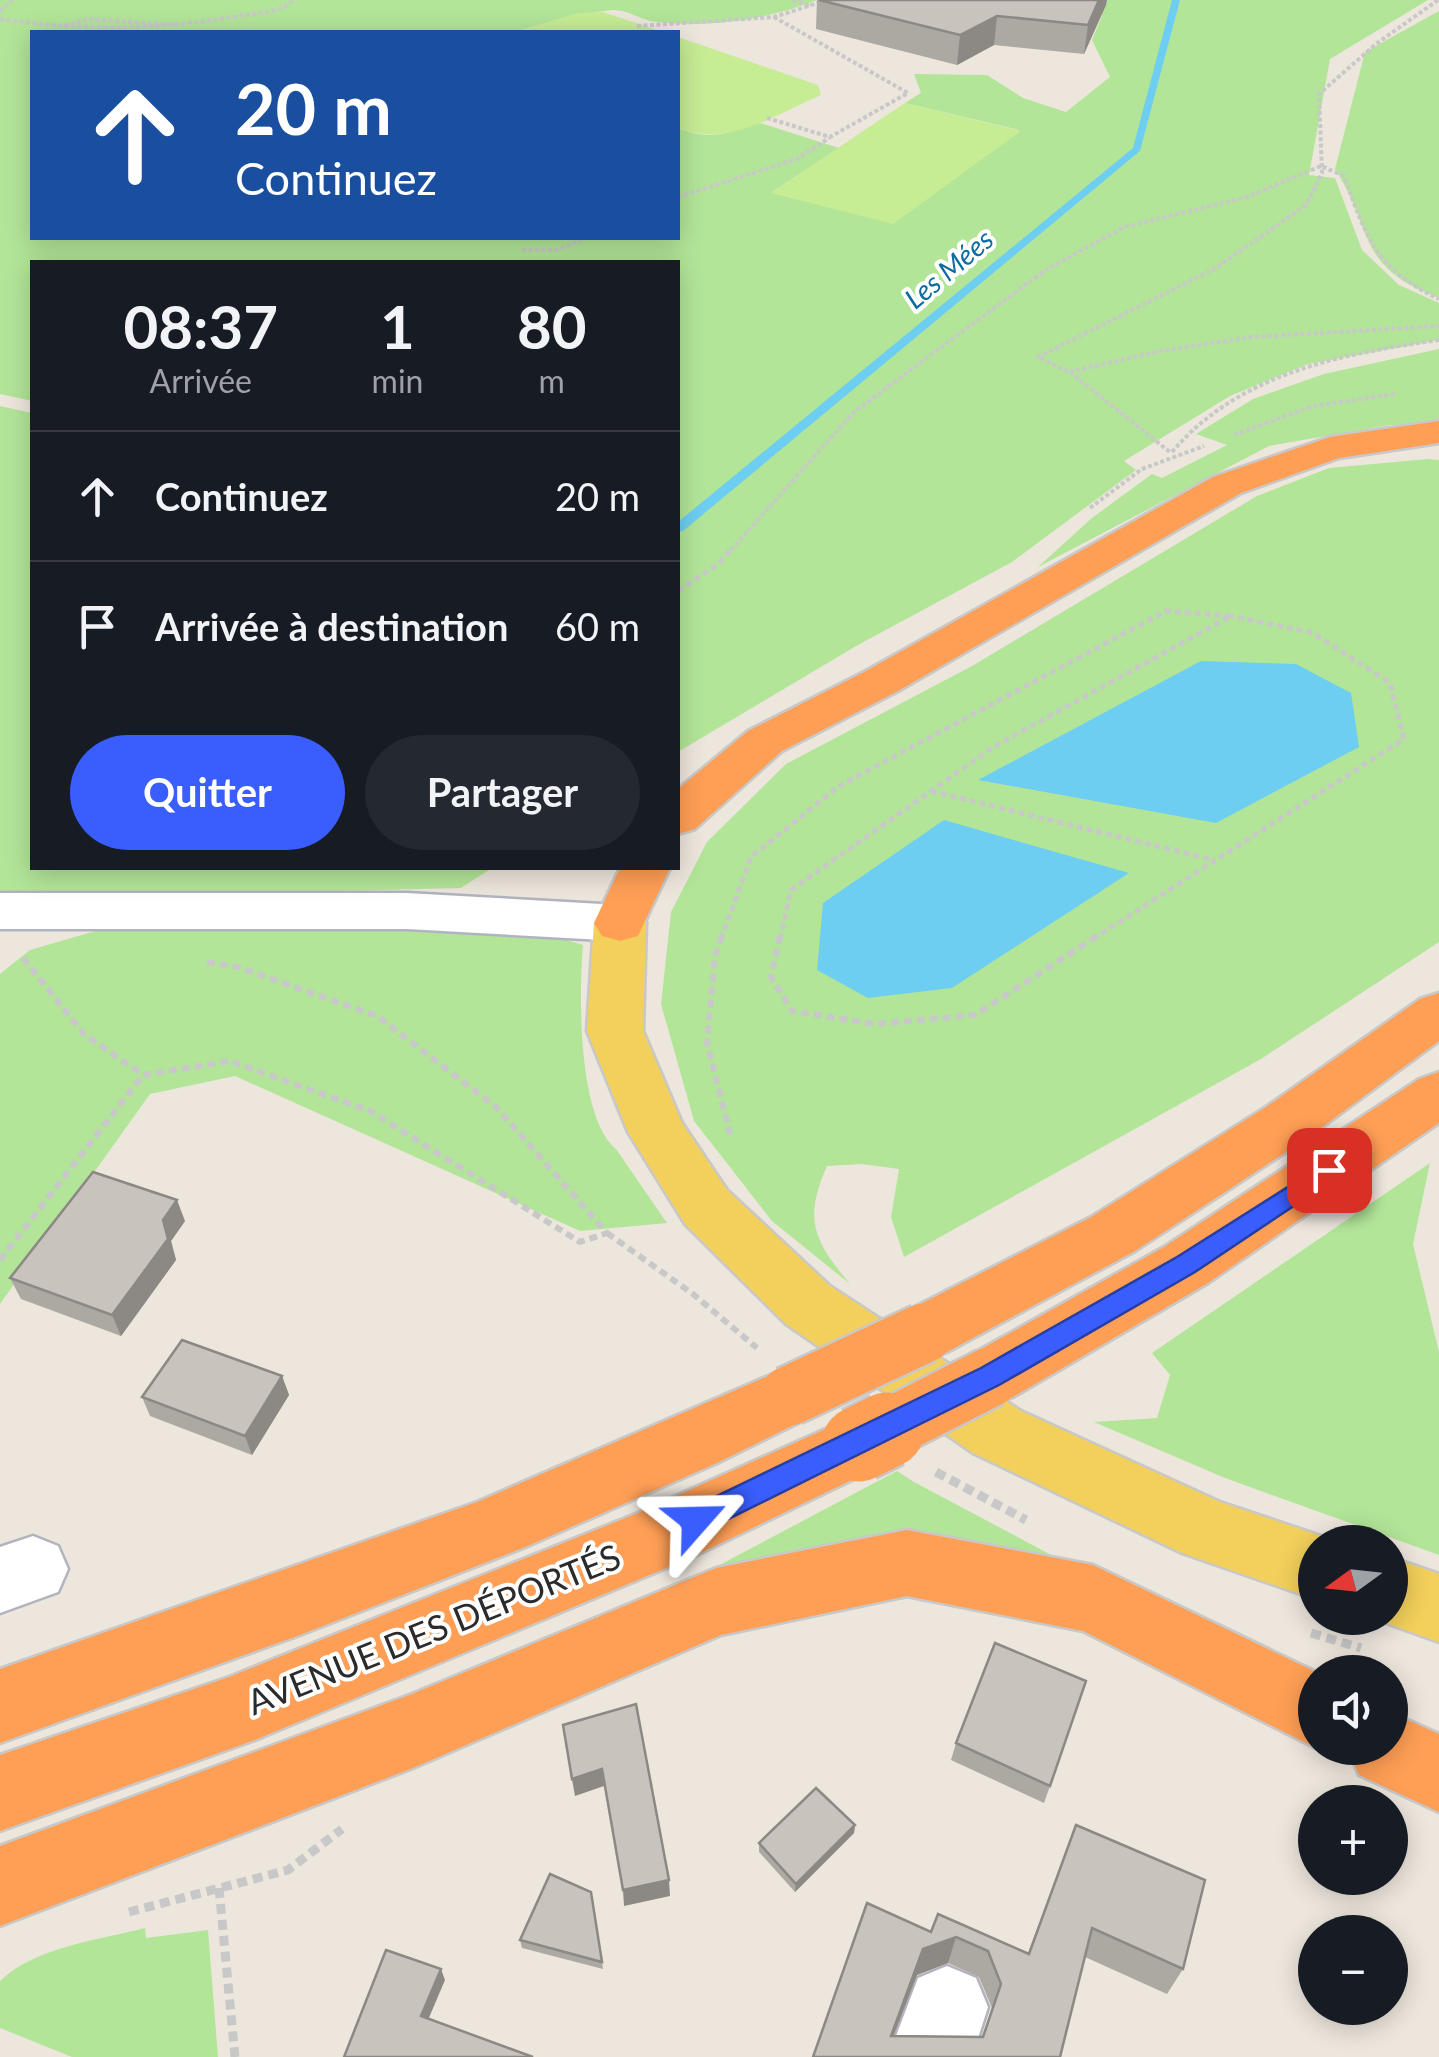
<!DOCTYPE html>
<html lang="fr">
<meta charset="utf-8">
<style>
:root{--surface:#171b24;--page:#242831;--text:#f1f3f6;--muted:#9ea1a6;--line:#363941;--accent:#395efd}
body{margin:0;font-family:Lato,sans-serif;background:var(--page);color:var(--text);height:100vh;display:flex;flex-direction:column;font-size:38px;white-space:nowrap}
*{box-sizing:border-box;margin:0}
p{font-size:32px;color:var(--muted)}
.icon{flex:none;width:55px;height:55px;fill:none;stroke:currentColor;stroke-width:2;stroke-linecap:round;stroke-linejoin:round}
.map{position:relative;flex:1;overflow:hidden}
.sheet{position:absolute;left:30px;top:260px;width:650px;height:610px;display:flex;flex-direction:column;background:var(--surface);border-radius:0px;box-shadow:0 5px 25px #0003}
.sheet>*{flex:none}
.banner{position:absolute;left:30px;top:30px;width:650px;height:210px;border-radius:0px;box-shadow:0 5px 25px #0003;background:#1a4fa0;color:#fff;overflow:hidden}
.needle{width:65px;rotate:255deg}
.fabs{position:absolute;left:1298px;top:1525px;display:grid;gap:20px}
.fabs a{display:grid;place-items:center;width:110px;height:110px;border-radius:50%;background:var(--surface);box-shadow:0 5px 25px #0003;font-size:50px}
.pin{position:absolute;display:grid;place-items:center;width:85px;height:85px;color:#fff;margin:-42px;border-radius:20px;box-shadow:0 5px 15px #0006}
.me{position:absolute;width:110px;margin:-55px;rotate:65deg;stroke-linejoin:round;filter:drop-shadow(0 0 8px #0008)}
.turn{display:flex;align-items:center;gap:35px;height:210px;padding:0 40px;font-size:45px}
.turn .icon{width:130px;height:130px;stroke-width:2.5}
.turn b{display:block;font-size:70px;line-height:85px}
.eta{display:flex;justify-content:space-evenly;align-items:center;height:170px;text-align:center}
.eta b{font-size:60px;font-weight:700;line-height:70px}
.cta{display:flex;gap:20px;margin-top:auto;padding:20px 40px}
.cta a{flex:1;height:115px;border-radius:60px;background:var(--accent);color:#fff;font-size:40px;font-weight:700;line-height:115px;text-align:center}
.cta a+a{background:var(--page);color:var(--text)}
ul{padding:0;list-style:none}
li{display:flex;align-items:center;gap:30px;height:130px;padding:0 40px;border-top:2px solid var(--line)}
li div{flex:1}
li b{display:block;font-size:38px}
li em{font-style:normal}
.map>svg:first-child{display:block}
.green{fill:#b2e598}
.pitch{fill:#c6ec94}
.water{fill:#6ecef1}
.lines{fill:none;stroke-linecap:round;stroke-linejoin:round}
.stream{fill:#6ecef1;fill-rule:evenodd}
.minor-casing{stroke:#b1b3bf;stroke-width:5}
.major-casing{stroke:#c8c8c8;stroke-width:5}
.highway-casing{stroke:#c8c8c8;stroke-width:5}
.path-far3{stroke:#c8c8c8;stroke-width:4;stroke-dasharray:4 2.5;stroke-linecap:butt}
.path-far2{stroke:#c8c8c8;stroke-width:5;stroke-dasharray:6 4;stroke-linecap:butt}
.path-far1{stroke:#c8c8c8;stroke-width:6;stroke-dasharray:8 5;stroke-linecap:butt}
.path{stroke:#c8c8c8;stroke-width:9;stroke-dasharray:10 6;stroke-linecap:butt}
.minor{fill:#fff;fill-rule:evenodd}
.major{fill:#f3d05b;fill-rule:evenodd}
.highway{fill:#ff9f56;fill-rule:evenodd}
.highway-bridge-far1-casing{stroke:#c8c8c8;stroke-width:64;stroke-linecap:butt}
.highway-bridge-casing{stroke:#c8c8c8;stroke-width:80;stroke-linecap:butt}
.highway-bridge-far1{stroke:#ff9f56;stroke-width:59}
.highway-bridge{stroke:#ff9f56;stroke-width:75}
.wall{fill:#aca8a2;fill-rule:evenodd}
.shaded-wall{fill:#8c8884}
.building{fill:#c8c3bc;stroke:#8c8884;stroke-width:2.5;fill-rule:evenodd}
.route{fill:#395efd;stroke:#253da4;stroke-width:2.5}
.labels{text-anchor:middle;stroke-width:8;stroke-linejoin:round;paint-order:stroke}
.far-water-label{font-size:28px;font-style:italic;fill:#0b6c9f;stroke:#fff}
.near-street-label{font-size:35px;fill:#2b2b2b;stroke:#fff}
</style>
<div class="map">
<svg width="1439" height="2057" viewBox="0 0 1439 2057">
<rect width="100%" height="100%" fill="#ede6dd"/>
<g class="green">
<path d="M0,0H817C765,20 713,28 657,22C642,21 627,9 612,10C578,13 548,22 515,32H32V238H678V128C708,140 728,135 757,122L839,148L772,192L1019,130L905,103L921,93L914,74L987,75L1023,98L1066,112L1110,77L1092,40L1102,16L1095,0H1428L1330,59L1309,175L1335,178L1362,250L1399,285L1439,303V340L1308,364L1230,396L1124,461L1136,470L1012,562L856,646L678,752V262H32V401L0,394Z"/>
<path d="M1439,11V298C1355,266 1376,233 1335,169L1365,52Z"/>
<path d="M1439,349V424L1390,425L1269,446L1038,567L1092,518L1152,474L1162,478L1227,445L1196,434L1253,399L1324,374Z"/>
<path d="M0,406L32,413V868H492L461,888L0,899Z"/>
<path d="M1428,459L1439,460V942L1261,1059L904,1257L891,1217L899,1169L862,1164L827,1166C803,1220 814,1241 850,1284L772,1221L694,1121L661,1004L671,912L707,842L786,764L972,666L1257,496L1329,468Z"/>
<path d="M130,921L541,932L583,945C579,992 577,1117 616,1149L667,1223L580,1231L235,1076L150,1094L0,1304V974L30,950Z"/>
<path d="M1430,1163L1413,1244L1439,1352V1555L1225,1478L1094,1422L1157,1418L1170,1375L1152,1353Z"/>
<path d="M897,1471L914,1482L1106,1584L810,1554L712,1569Z"/>
<path d="M145,1928L146,1938L208,1930L218,2057H72L0,2028V1981C35,1947 99,1940 145,1928Z"/>
</g>
<g class="pitch">
<path d="M603,12L663,32H515L577,13Z"/>
<path d="M678,37L818,85L821,95C774,115 728,148 678,128Z"/>
<path d="M905,103L1021,131L893,224L771,193Z"/>
</g>
<g class="water">
<path d="M1201,661L1296,664L1351,693L1359,747L1216,823L978,780Z"/>
<path d="M944,820L1129,873L952,988L868,998L817,970L823,903Z"/>
</g>
<g class="lines">
<path class="stream" d="M1172,0H1180L1140,151L683,531L678,532V522L1133,148Z"/>
<g class="minor-casing">
<g id="minor">
<path d="M0,893H407L620,905L638,910L646,923L638,936L620,941L407,929H0Z"/>
<path d="M33,1536L58,1546L68,1569L58,1592L0,1613V1547Z"/>
<path d="M947,1966L976,1978L988,2007L972,2057H888L918,1978Z"/>
</g>
</g>
<g class="major-casing">
<g id="major">
<path d="M620,905L638,910L646,923L643,1031L682,1123L727,1190L830,1286L1021,1411L1220,1502L1339,1542H1315V1599L1182,1553L973,1453L786,1324L685,1224L628,1132L587,1031L594,923L602,910Z"/>
<path d="M1390,1557L1439,1574V1642L1372,1618H1390Z"/>
</g>
</g>
<g class="highway-casing">
<g id="highway">
<path d="M1439,421V443L1339,458L1241,493L898,691L782,751L695,829L678,834V789L748,731L866,671L1213,477L1330,437Z"/>
<path d="M620,868H670L638,936L620,941L602,936L594,923Z"/>
<path d="M1439,993V1041L1306,1139L1135,1251L947,1352L924,1360L901,1352L892,1333L901,1314L1091,1217L1266,1107L1420,999Z"/>
<path d="M1439,1072V1123L1208,1283L1013,1397L990,1405L967,1397L958,1377L967,1357L1164,1247L1419,1079Z"/>
<path d="M789,1367L812,1376L822,1396L812,1416L717,1463L523,1548L300,1635L0,1743V1669L477,1502Z"/>
<path d="M859,1414L883,1423L892,1444L883,1465L688,1559L255,1740L0,1831V1755L229,1677L638,1513Z"/>
<path d="M907,1530L1093,1565L1316,1672V1748L1083,1631L907,1596L721,1635L413,1768L0,1926V1846L412,1694L716,1568Z"/>
<path d="M1390,1712L1439,1734V1812L1359,1775L1348,1748H1390Z"/>
</g>
</g>
<g class="path-far3">
<path d="M793,0L810,6"/>
<path d="M1438,0L1376,44L1319,94L1322,173L1306,205L1216,268L1038,357L1069,372L1160,351L1252,337L1439,326"/>
<path d="M0,11L12,0"/>
<path d="M0,19C83,31 160,30 243,15C259,13 282,12 294,0"/>
<path d="M64,26L89,19L180,25"/>
<path d="M637,26L774,17L827,0"/>
<path d="M767,118L830,137L908,93L774,17"/>
<path d="M678,197L797,159L829,138"/>
<path d="M522,250H558L586,238"/>
<path d="M1070,372L1171,453"/>
<path d="M1234,435L1313,406L1395,394"/>
<path d="M1172,452C1239,373 1341,354 1439,340"/>
<path d="M1090,508L1142,469L1204,446"/>
<path d="M731,550L853,413L1044,271L1124,227L1247,197L1321,166L1344,176C1367,239 1376,269 1439,299"/>
</g>
<g class="path-far2">
<path d="M678,591L718,564L733,547"/>
<path d="M931,791L1214,860"/>
<path d="M721,939L751,857L839,786L1166,611L1231,616"/>
<path d="M780,939L791,890L995,746L1231,616"/>
<path d="M1093,939L1404,739L1390,683L1313,633L1231,616"/>
</g>
<g class="path-far1">
<path d="M722,936L715,956L707,1043L731,1138"/>
<path d="M780,936L771,977L792,1011L875,1024L975,1015L1097,936"/>
<path d="M23,958L84,1034L143,1075"/>
<path d="M607,1233L693,1294L757,1348"/>
<path d="M0,1260L143,1075L230,1061L370,1111L580,1242L607,1233L496,1107L377,1016L238,967L206,962"/>
</g>
<g class="path">
<path d="M936,1472L1026,1520"/>
<path d="M1311,1633L1361,1648"/>
<path d="M219,1888L235,2057"/>
<path d="M129,1912L288,1870L342,1829"/>
</g>
<use href="#minor" class="minor"/>
<use href="#major" class="major"/>
<use href="#highway" class="highway"/>
<g class="highway-bridge-far1-casing">
<g id="highway-bridge-far1">
<path d="M789,1396L924,1333"/>
<path d="M882,1432L990,1377"/>
</g>
</g>
<g class="highway-bridge-casing">
<path id="highway-bridge" d="M859,1444L887,1430"/>
</g>
<use href="#highway-bridge-far1" class="highway-bridge-far1"/>
<use href="#highway-bridge" class="highway-bridge"/>
</g>
<g class="wall">
<path d="M817,0L1106,5L1084,54L994,45L957,65L816,29Z"/>
<path d="M185,1221L171,1241L176,1260L121,1336L21,1299L10,1278Z"/>
<path d="M282,1376L289,1395L252,1455L150,1416L142,1397Z"/>
<path d="M956,1743L1050,1786L1044,1803L951,1760Z"/>
<path d="M855,1825L854,1833L795,1892L759,1852V1843Z"/>
<path d="M1076,1825L1183,1969L1167,1994L1085,1957L1060,2057H813L931,1932L1028,1953ZM948,1963L979,1977L992,2008L982,2037L894,2036L917,1975Z"/>
<path d="M591,1892L603,1969L522,1948L520,1940Z"/>
</g>
<g class="shaded-wall">
<path d="M1099,0H1107L1106,5L1084,54L1088,25Z"/>
<path d="M997,16L994,45L957,65L960,35Z"/>
<path d="M177,1200L185,1221L171,1241L176,1260L121,1336L112,1315L163,1220Z"/>
<path d="M282,1376L289,1395L252,1455L245,1436Z"/>
<path d="M602,1769L604,1786L575,1796L572,1779Z"/>
<path d="M855,1825L854,1833L795,1892L796,1884Z"/>
<path d="M669,1880L670,1896L624,1906L623,1890Z"/>
<path d="M956,1937L948,1963L917,1975L885,2057L891,2036L923,1949Z"/>
<path d="M441,1969L445,1980L425,2027L421,2016Z"/>
</g>
<g class="building">
<path d="M819,0H1099L1088,25L997,16L960,35Z"/>
<path d="M93,1172L177,1200L163,1220L168,1239L112,1315L10,1278Z"/>
<path d="M182,1340L282,1376L245,1436L142,1397Z"/>
<path d="M995,1643L1086,1681L1050,1786L956,1743Z"/>
<path d="M636,1704L669,1880L623,1890L602,1769L572,1779L563,1725Z"/>
<path d="M816,1788L855,1825L796,1884L759,1843Z"/>
<path d="M1076,1825L1205,1880L1183,1969L1092,1928L1060,2057H813L867,1903L931,1932L938,1914L1029,1954ZM956,1937L988,1951L1001,1984L983,2037L891,2036L923,1949Z"/>
<path d="M550,1874L591,1892L602,1962L520,1940Z"/>
<path d="M386,1950L441,1969L421,2016L533,2057H344Z"/>
</g>
<path class="route" d="M1329,1161L1337,1164L1341,1170L1337,1177L1195,1272L999,1385L706,1530L696,1534L686,1530L682,1520L686,1511L981,1368L1177,1257Z"/>
<g class="labels">
<g class="far-water-label">
<text transform="translate(949 269) rotate(-40)" y="10">Les Mées</text>
</g>
<g class="near-street-label">
<text transform="translate(434 1630) rotate(-22)" y="12">AVENUE DES DÉPORTÉS</text>
</g>
</g>
</svg>
<div class="fabs">
<a><svg class="needle" viewBox="-14 -14 28 28"><path d="M0-13l5 13h-10z" fill="#e53935"/><path d="M0 13l5-13h-10z" fill="#9ea1a6"/></svg></a>
<a><svg class="icon" aria-label="sound" viewBox="0 0 24 24"><path d="M4 9h4l5-4v14l-5-4H4zM17 9q2 3 0 6"/></svg></a>
<a>+</a>
<a>−</a>
</div>
<div class="pin" style="left:1329px;top:1170px;background:#d93025"><svg class="icon" aria-label="arrive" viewBox="0 0 24 24"><path d="M6 21V4h12l-3 4 3 4H6"/></svg></div>
<svg class="me" style="left:696px;top:1520px" viewBox="-20 -20 40 40"><path d="M0-17L14 15 0 8-14 15z" fill="#395efd" stroke="#fff" stroke-width="4"/></svg>
<div class="banner">
<div class="turn"><svg class="icon" aria-label="ahead" viewBox="0 0 24 24"><path d="M12 20V5M6 11l6-6 6 6"/></svg><div><b>20 m</b>Continuez</div></div>
</div>
<section class="sheet">
<div class="eta">
<div><b>08:37</b><p>Arrivée</p></div>
<div><b>1</b><p>min</p></div>
<div><b>80</b><p>m</p></div>
</div>
<ul>
<li><svg class="icon" aria-label="ahead" viewBox="0 0 24 24"><path d="M12 20V5M6 11l6-6 6 6"/></svg><div><b>Continuez</b></div><em>20 m</em></li>
<li><svg class="icon" aria-label="arrive" viewBox="0 0 24 24"><path d="M6 21V4h12l-3 4 3 4H6"/></svg><div><b>Arrivée à destination</b></div><em>60 m</em></li>
</ul>
<div class="cta"><a>Quitter</a><a>Partager</a></div>
</section>
</div>
